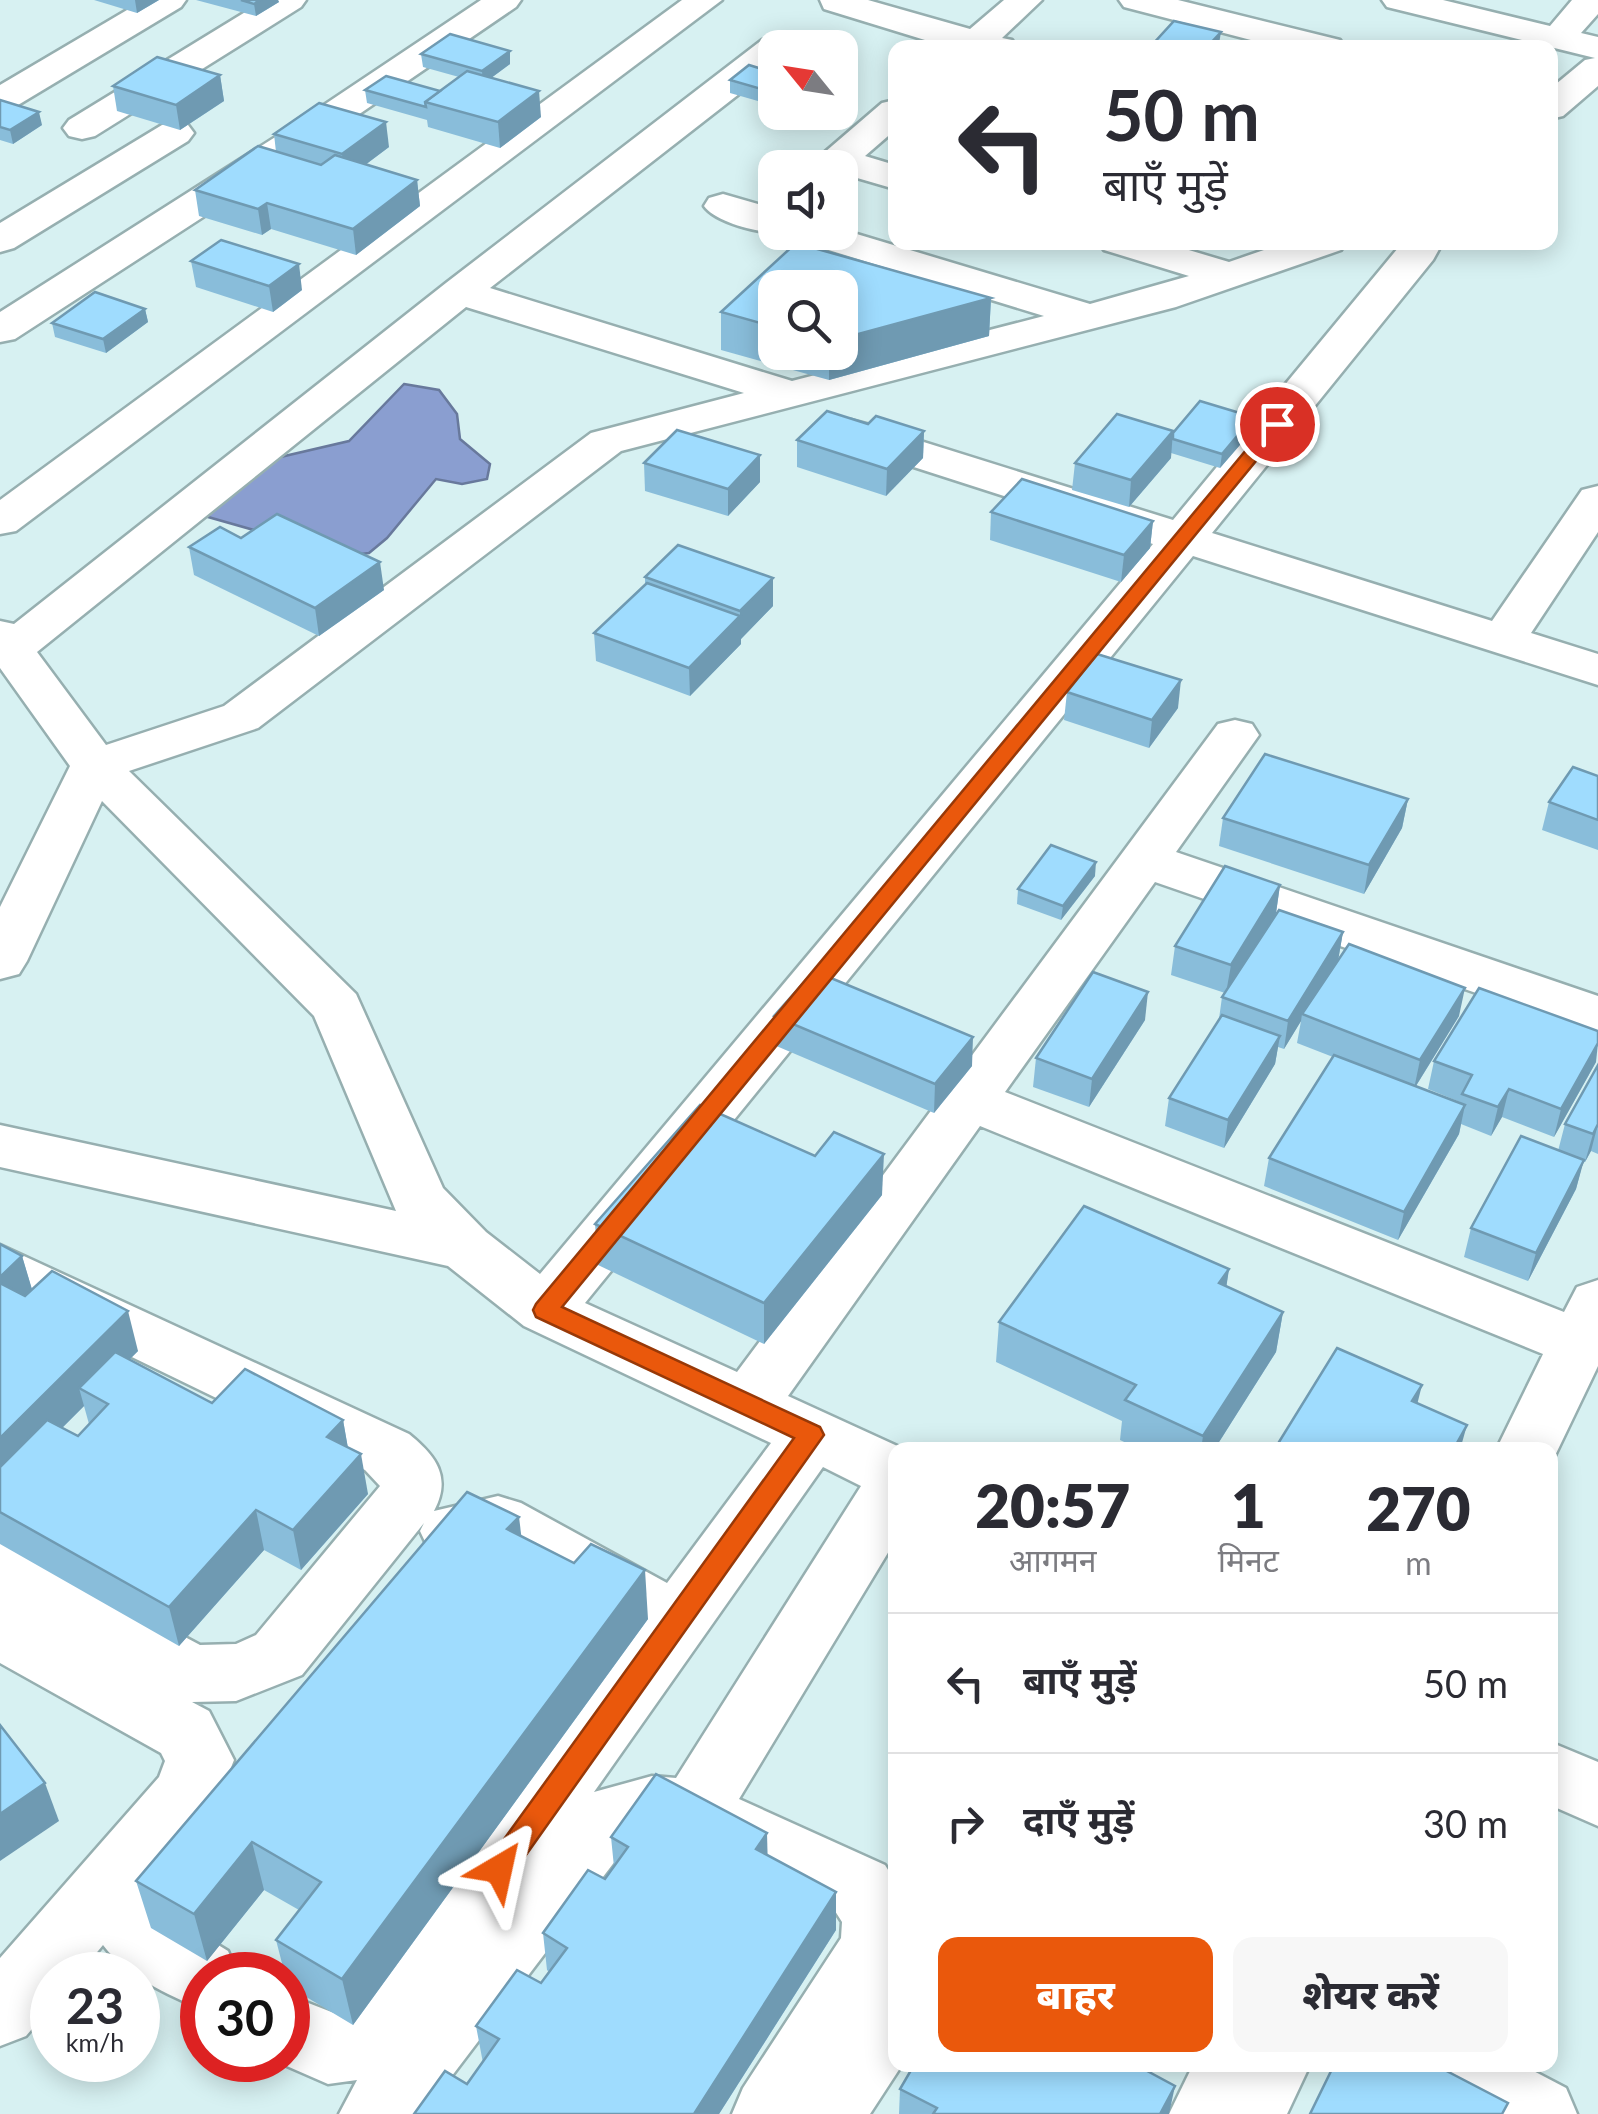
<!DOCTYPE html>
<html lang="hi">
<meta charset="utf-8">
<style>
:root{--surface:#fff;--page:#f7f7f7;--text:#2b2b33;--muted:#7c7c81;--line:#e1e1e2;--accent:#ea580c}
body{margin:0;font-family:Lato,"Noto Sans Devanagari",sans-serif;background:var(--page);color:var(--text);height:100vh;display:flex;flex-direction:column;font-size:38px;white-space:nowrap}
*{box-sizing:border-box;margin:0}
p{font-size:32px;color:var(--muted)}
.icon{flex:none;width:55px;height:55px;fill:none;stroke:currentColor;stroke-width:2;stroke-linecap:round;stroke-linejoin:round}
.map{position:relative;flex:1;overflow:hidden}
.panel{position:absolute;left:888px;top:1442px;width:670px;height:630px;display:flex;flex-direction:column;background:var(--surface);border-radius:20px;box-shadow:0 5px 25px #0003}
.panel>*{flex:none}
.hud{position:absolute;left:888px;top:40px;width:670px;height:210px;border-radius:20px;box-shadow:0 5px 25px #0003;background:#fff;color:var(--text);overflow:hidden}
.needle{width:65px;rotate:300deg}
.controls{position:absolute;left:758px;top:30px;display:grid;gap:20px}
.controls a{display:grid;place-items:center;width:100px;height:100px;border-radius:20px;background:var(--surface);box-shadow:0 5px 25px #0003;font-size:50px}
.speed{position:absolute;left:30px;top:1952px;display:flex;gap:20px;font-size:50px;font-weight:700;text-align:center}
.speed>*{display:grid;place-content:center;width:130px;height:130px;border-radius:50%;background:var(--surface);box-shadow:0 5px 25px #0003;line-height:1}
.speed small{font-size:25px;font-weight:400}
.speed .limit{border:15px solid #d22;background:#fff;color:#111}
.pin{position:absolute;display:grid;place-items:center;width:85px;height:85px;color:#fff;margin:-42px;border:5px solid #fff;border-radius:50%;box-shadow:0 2px 10px #0007}
.me{position:absolute;width:110px;margin:-55px;rotate:36deg;stroke-linejoin:round;filter:drop-shadow(0 0 8px #0008)}
.turn{display:flex;align-items:center;gap:35px;height:210px;padding:0 50px;font-size:45px}
.turn .icon{width:130px;height:130px;stroke-width:2.5}
.turn b{display:block;font-size:70px;line-height:85px}
.eta{display:flex;justify-content:space-evenly;align-items:center;height:170px;text-align:center}
.eta b{font-size:60px;font-weight:800;line-height:70px}
.action{display:flex;gap:20px;margin-top:auto;padding:20px 50px}
.action a{flex:1;height:115px;border-radius:20px;background:var(--accent);color:#fff;font-size:40px;font-weight:800;line-height:115px;text-align:center}
.action a+a{background:var(--page);color:var(--text)}
ul{padding:0;list-style:none}
li{display:flex;align-items:center;gap:30px;height:140px;padding:0 50px;border-top:2px solid var(--line)}
li div{flex:1}
li b{display:block;font-size:38px}
li em{font-style:normal}
.map>svg:first-child{display:block}
.water{fill:#8a9ed0;stroke:#68799c;stroke-width:2.5}
.lines{fill:none;stroke-linecap:round;stroke-linejoin:round}
.street-casing{stroke:#96afb0;stroke-width:5}
.street{fill:#fff;fill-rule:evenodd}
.wall{fill:#89bdda;fill-rule:evenodd}
.shaded-wall{fill:#6f9ab2}
.building{fill:#9fdcfe;stroke:#6f9ab2;stroke-width:2.5}
.route{fill:#ea580c;stroke:#983908;stroke-width:2.5}
</style>
<div class="map">
<svg width="1598" height="2114" viewBox="0 0 1598 2114">
<rect width="100%" height="100%" fill="#d7f1f2"/>
<path class="water" d="M404,384L439,390L457,414L460,439L490,464L487,479L462,484L436,479L387,538L369,553L345,556L187,511L272,459L349,441Z"/>
<g class="lines">
<g class="street-casing">
<g id="street">
<path d="M144,0H186L181,7L13,108L0,111V85Z"/>
<path d="M265,0H306L301,7L95,136L82,139L69,136L63,128L69,120Z"/>
<path d="M481,0H521L516,7L314,145L15,339L0,342V312L288,129Z"/>
<path d="M682,0H722L16,531L0,534V500Z"/>
<path d="M820,0H868L970,29L1004,0H1042L1002,38L1012,40L1017,48H951L824,9Z"/>
<path d="M1119,0H1178L1340,40L1345,48H1282L1124,7Z"/>
<path d="M1382,0H1443L1550,26L1572,0H1598V14L1581,33L1598,37V86L1563,116L1550,119V89L1585,60L1595,58L1387,7Z"/>
<path d="M775,37L788,40L793,48H775V66L490,288L792,381L1044,316L796,240L791,232H840V229L1090,304L1189,276L1104,250L1099,242H1162L1229,262L1287,242H1346L1341,250L1176,307L621,451L258,728L129,771L356,994L443,1188L486,1232L540,1274L1153,544L836,442L829,433L836,424L851,420L866,424L1173,520L1403,242H1443L1433,260L1212,533L1492,621L1582,490L1598,486V532L1531,633L1598,654V685L1193,556L585,1303L737,1372L1218,724L1235,720L1252,724L1259,735L1176,852L1598,996V1035L1155,882L1005,1092L1564,1312L1577,1287L1598,1280V1366L1550,1466V1450H1496L1543,1354L980,1126L788,1396L906,1450H895V1541L739,1799L885,1865L895,1881V2065H902L870,2114H732L743,2088L841,1938L842,1922L835,1911C775,1882 695,1826 628,1844L423,2114H339L357,2080L328,2084L273,2060H288V1995L339,2015L362,2000L634,1629L491,1549L452,1557L429,1550L420,1531L424,1523L302,1675L236,1701L192,1702L209,1711L234,1760L212,1815L221,1834L211,1856L166,1913L228,1951L238,1975H202V2009C169,1996 124,1974 103,1945L78,1975H52V2005L26,2036L0,2046V1958L159,1777L165,1761L161,1753L0,1663V1543L23,1551L200,1645L236,1644L256,1635L380,1486L365,1470L0,1293V1245L409,1434C436,1456 452,1477 434,1511L498,1496L521,1503L667,1583L771,1443L524,1326L448,1266L0,1167V1125L396,1211L314,1016L102,801L27,961L19,974L0,979V907L70,766L0,668V621L14,624L446,283L762,40ZM466,307L744,393L591,433L224,706L106,745L37,652ZM823,1467L861,1486L676,1778L652,1776L594,1792Z"/>
<path d="M895,100V130L865,156L895,165V189L840,173V168H824L819,160L825,152L882,103Z"/>
<path d="M175,122L188,125L194,133L188,141L14,248L0,252V223L162,125Z"/>
<path d="M723,194L775,209V232H780C760,234 715,222 704,206L709,198Z"/>
<path d="M1550,1742L1598,1762V1826L1550,1805Z"/>
<path d="M1193,2065H1310L1287,2114H1169Z"/>
<path d="M1412,2065H1522L1566,2088L1577,2114H1466L1423,2090Z"/>
</g>
</g>
<use href="#street" class="street"/>
</g>
<g class="wall">
<path d="M94,0H159L137,13Z"/>
<path d="M196,0H278L279,2L256,16Z"/>
<path d="M510,51V64L491,78L541,117L500,148L428,127L427,120L367,103L365,90L440,91L459,77L423,67L421,54Z"/>
<path d="M775,73V106L730,93V80Z"/>
<path d="M220,75L224,101L180,130L117,111L113,86Z"/>
<path d="M0,100L42,125L13,144L0,140Z"/>
<path d="M274,134L389,147L365,165L417,180L420,206L356,255L271,229L262,235L199,216L195,190L276,152Z"/>
<path d="M796,243L991,298L989,336L829,380L721,350V312ZM775,288H840V352H775Z"/>
<path d="M191,261L302,290L273,312L196,287Z"/>
<path d="M145,309L148,322L106,353L55,337L52,323Z"/>
<path d="M868,424L924,431L923,458L886,496L797,467V440Z"/>
<path d="M1173,431H1252L1220,468L1171,453V458L1129,507L1072,490L1075,463Z"/>
<path d="M760,455V482L728,516L645,491L644,463Z"/>
<path d="M991,512L1153,521L1150,548L1121,582L990,540Z"/>
<path d="M241,538L384,590L319,636L194,575L189,547Z"/>
<path d="M645,577L773,578V606L741,639V644L690,696L596,661L594,633L645,585Z"/>
<path d="M1067,692L1178,708L1149,748L1064,720Z"/>
<path d="M1598,776V850L1542,830L1549,802Z"/>
<path d="M1408,799L1402,828L1364,894L1219,846L1223,818Z"/>
<path d="M1095,876L1061,920L1017,904L1018,889Z"/>
<path d="M1280,885L1276,913L1343,932L1338,960L1459,1016L1416,1086L1459,1103L1460,1102L1428,1089L1434,1061L1596,1062L1554,1137L1502,1117L1491,1136L1461,1124L1459,1134L1398,1240L1264,1186L1269,1158L1333,1057L1297,1043L1301,1021L1284,1049L1278,1047L1275,1064L1224,1148L1165,1126L1169,1098L1219,1019L1222,997L1225,993L1171,975L1175,946Z"/>
<path d="M774,1016L972,1066L934,1113L774,1045Z"/>
<path d="M1145,1020L1089,1107L1033,1087L1036,1058Z"/>
<path d="M1598,1065V1154L1591,1151L1585,1162H1583L1576,1189L1528,1281L1464,1257L1471,1228L1558,1151L1565,1124Z"/>
<path d="M815,1156L882,1195L764,1344L598,1265L595,1224Z"/>
<path d="M0,1244L22,1256L32,1290L138,1351L130,1359L212,1403L343,1420L348,1448L368,1494L301,1570L264,1550L179,1646L0,1544ZM84,1406L89,1424L78,1436L62,1428Z"/>
<path d="M1229,1269L1226,1287L1283,1312L1276,1352L1214,1450H1141L1120,1440L1122,1421L996,1362L999,1322Z"/>
<path d="M522,1536L648,1619L353,2025L288,1986V1975H285L276,1940L299,1910L264,1890L207,1961L151,1928L136,1881Z"/>
<path d="M767,1833V1855L836,1930L719,2114H414L467,2084L483,2063L476,2026L541,1983L549,1972L547,1970L543,1933L605,1879L614,1867L611,1837Z"/>
<path d="M900,2089L1169,2114H899Z"/>
</g>
<g class="shaded-wall">
<path d="M135,0H159L137,13Z"/>
<path d="M260,0H278L279,2L256,16L254,4Z"/>
<path d="M1221,32L1219,44L1216,48H1206Z"/>
<path d="M510,51V64L483,84L482,71Z"/>
<path d="M220,75L224,101L180,130L176,105Z"/>
<path d="M539,91L541,117L500,148L498,122Z"/>
<path d="M39,112L42,125L13,144L10,130Z"/>
<path d="M386,122L389,147L345,180L342,154Z"/>
<path d="M417,180L420,206L356,255L353,229Z"/>
<path d="M267,203L271,229L262,235L258,209Z"/>
<path d="M299,264L302,290L273,312L269,286Z"/>
<path d="M991,298L989,336L829,380V352H840V339Z"/>
<path d="M145,309L148,322L106,353L103,339Z"/>
<path d="M1253,417L1252,431L1220,468L1222,454Z"/>
<path d="M924,431L923,458L886,496L887,469Z"/>
<path d="M1173,431L1171,458L1129,507L1131,480Z"/>
<path d="M760,455V482L728,516V489Z"/>
<path d="M1153,521L1150,548L1121,582L1124,555Z"/>
<path d="M380,562L384,590L319,636L315,608Z"/>
<path d="M773,578V606L741,639V644L690,696L689,668L740,616V611Z"/>
<path d="M1181,680L1178,708L1149,748L1152,720Z"/>
<path d="M1408,799L1402,828L1364,894L1369,865Z"/>
<path d="M1096,862L1095,876L1061,920L1063,906Z"/>
<path d="M1280,885L1276,913L1226,993L1231,965Z"/>
<path d="M1343,932L1338,961L1302,1014L1301,1021L1284,1049L1288,1021Z"/>
<path d="M1465,988L1459,1016L1414,1089L1420,1060Z"/>
<path d="M1148,992L1145,1020L1089,1107L1092,1079Z"/>
<path d="M1280,1036L1275,1064L1224,1148L1228,1120Z"/>
<path d="M973,1037L972,1066L934,1113L935,1084Z"/>
<path d="M1598,1043L1596,1062L1554,1137L1561,1109Z"/>
<path d="M1509,1089L1502,1117L1491,1136L1498,1107Z"/>
<path d="M1465,1105L1459,1134L1398,1240L1404,1212Z"/>
<path d="M1598,1124L1591,1151L1585,1162L1593,1134Z"/>
<path d="M884,1154L882,1195L764,1344V1303Z"/>
<path d="M1584,1160L1576,1189L1528,1281L1536,1253Z"/>
<path d="M22,1256L34,1296L0,1294V1277Z"/>
<path d="M1229,1269L1223,1309L1219,1283Z"/>
<path d="M128,1311L138,1351L93,1396L79,1388L84,1406L0,1490V1438Z"/>
<path d="M1283,1312L1276,1352L1214,1450H1201L1203,1436Z"/>
<path d="M1422,1385L1415,1413L1412,1401Z"/>
<path d="M343,1420L350,1460L327,1437Z"/>
<path d="M1467,1425L1460,1450H1453Z"/>
<path d="M361,1454L368,1494L301,1570L293,1530Z"/>
<path d="M256,1510L264,1550L179,1646L169,1607Z"/>
<path d="M519,1517L525,1566L507,1529Z"/>
<path d="M645,1570L648,1619L353,2025L342,1979Z"/>
<path d="M45,1783L59,1821L0,1861V1814Z"/>
<path d="M767,1833L768,1871L756,1849Z"/>
<path d="M252,1842L264,1890L207,1961L194,1914Z"/>
<path d="M836,1892V1930L719,2114H694Z"/>
<path d="M1175,2086L1169,2114H1160Z"/>
</g>
<g class="building">
<path d="M241,0H260L254,4Z"/>
<path d="M1174,21L1221,32L1206,48H1165L1152,45Z"/>
<path d="M450,34L510,51L482,71L421,54Z"/>
<path d="M157,57L220,75L176,105L113,86Z"/>
<path d="M749,65L775,73V93L730,80Z"/>
<path d="M467,71L539,91L498,122L425,102Z"/>
<path d="M386,76L440,91L425,102L426,107L365,90Z"/>
<path d="M0,100L39,112L10,130L0,127Z"/>
<path d="M319,103L386,122L342,154L274,134Z"/>
<path d="M258,146L321,165L335,155L417,180L353,229L267,203L258,209L195,190Z"/>
<path d="M221,240L299,264L269,286L191,261Z"/>
<path d="M796,243L991,298L840,339V288H775V327L721,312Z"/>
<path d="M95,292L145,309L103,339L52,323Z"/>
<path d="M1200,401L1253,417L1222,454L1173,439V433Z"/>
<path d="M827,411L868,424L876,416L924,431L887,469L797,440Z"/>
<path d="M1117,414L1173,431L1131,480L1075,463Z"/>
<path d="M677,430L760,455L728,489L644,463Z"/>
<path d="M1022,479L1153,521L1124,555L991,512Z"/>
<path d="M277,514L380,562L315,608L189,547L220,527L241,538Z"/>
<path d="M678,545L773,578L740,611L645,577Z"/>
<path d="M647,583L740,616L689,668L594,633Z"/>
<path d="M1097,654L1181,680L1152,720L1067,692Z"/>
<path d="M1265,754L1408,799L1369,865L1223,818Z"/>
<path d="M1573,767L1598,776V820L1549,802Z"/>
<path d="M1051,845L1096,862L1063,906L1018,889Z"/>
<path d="M1225,866L1280,885L1231,965L1175,946Z"/>
<path d="M1279,910L1343,932L1288,1021L1222,997Z"/>
<path d="M1349,944L1465,988L1420,1060L1302,1014Z"/>
<path d="M814,971L973,1037L935,1084L774,1016Z"/>
<path d="M1093,972L1148,992L1092,1079L1036,1058Z"/>
<path d="M1479,988L1598,1031V1043L1561,1109L1509,1089L1498,1107L1462,1094L1472,1075L1434,1061Z"/>
<path d="M1222,1015L1280,1036L1228,1120L1169,1098Z"/>
<path d="M1334,1055L1465,1105L1404,1212L1269,1158Z"/>
<path d="M1598,1065V1124L1593,1134L1565,1124Z"/>
<path d="M700,1105L815,1156L834,1132L884,1154L764,1303L595,1224Z"/>
<path d="M1521,1136L1584,1160L1536,1253L1471,1228Z"/>
<path d="M1084,1206L1229,1269L1219,1283L1283,1312L1203,1436L1125,1400L1136,1385L999,1322Z"/>
<path d="M0,1244L22,1256L0,1277Z"/>
<path d="M52,1271L128,1311L0,1438V1283L25,1296Z"/>
<path d="M1337,1348L1422,1385L1412,1401L1467,1425L1453,1450H1274Z"/>
<path d="M115,1352L212,1403L245,1369L343,1420L327,1437L361,1454L293,1530L256,1510L169,1607L0,1512V1467L47,1420L78,1436L108,1404L79,1388Z"/>
<path d="M467,1492L519,1517L507,1529L574,1563L591,1544L645,1570L342,1979L276,1940L321,1882L252,1842L194,1914L136,1881Z"/>
<path d="M0,1725L45,1783L0,1814Z"/>
<path d="M656,1774L767,1833L756,1849L836,1892L694,2114H414L445,2071L467,2084L499,2039L476,2026L517,1970L541,1983L567,1948L543,1933L588,1870L605,1879L628,1847L611,1837Z"/>
<path d="M914,2065H1136L1175,2086L1160,2114H933L937,2108L900,2089Z"/>
<path d="M1334,2065H1435L1508,2103L1502,2114H1310Z"/>
</g>
<path class="route" d="M1277,418L1286,424L1283,428L562,1307L820,1427L824,1435L509,1879L499,1882L489,1879L484,1869L489,1860L794,1438L536,1317L533,1310L536,1304L1271,420Z"/>
</svg>
<div class="controls">
<a><svg class="needle" viewBox="-14 -14 28 28"><path d="M0-13l5 13h-10z" fill="#e53935"/><path d="M0 13l5-13h-10z" fill="#7c7c81"/></svg></a>
<a><svg class="icon" aria-label="sound" viewBox="0 0 24 24"><path d="M4 9h4l5-4v14l-5-4H4zM17 9q2 3 0 6"/></svg></a>
<a><svg class="icon" aria-label="search" viewBox="0 0 24 24"><circle cx="10" cy="10" r="6"/><path d="M15 15l6 6"/></svg></a>
</div>
<div class="speed"><div>23<small>km/h</small></div><div class="limit">30</div></div>
<div class="pin" style="left:1277px;top:424px;background:#d93025"><svg class="icon" aria-label="arrive" viewBox="0 0 24 24"><path d="M6 21V4h12l-3 4 3 4H6"/></svg></div>
<svg class="me" style="left:499px;top:1869px" viewBox="-20 -20 40 40"><path d="M0-17L14 15 0 8-14 15z" fill="#ea580c" stroke="#fff" stroke-width="4"/></svg>
<div class="hud">
<div class="turn"><svg class="icon" aria-label="left" viewBox="0 0 24 24"><path d="M17 20v-9H6M10 6l-5 5 5 5"/></svg><div><b>50 m</b>बाएँ मुड़ें</div></div>
</div>
<section class="panel">
<div class="eta">
<div><b>20:57</b><p>आगमन</p></div>
<div><b>1</b><p>मिनट</p></div>
<div><b>270</b><p>m</p></div>
</div>
<ul>
<li><svg class="icon" aria-label="left" viewBox="0 0 24 24"><path d="M17 20v-9H6M10 6l-5 5 5 5"/></svg><div><b>बाएँ मुड़ें</b></div><em>50 m</em></li>
<li><svg class="icon" aria-label="right" viewBox="0 0 24 24"><path d="M7 20v-9h11M14 6l5 5-5 5"/></svg><div><b>दाएँ मुड़ें</b></div><em>30 m</em></li>
</ul>
<div class="action"><a>बाहर</a><a>शेयर करें</a></div>
</section>
</div>
